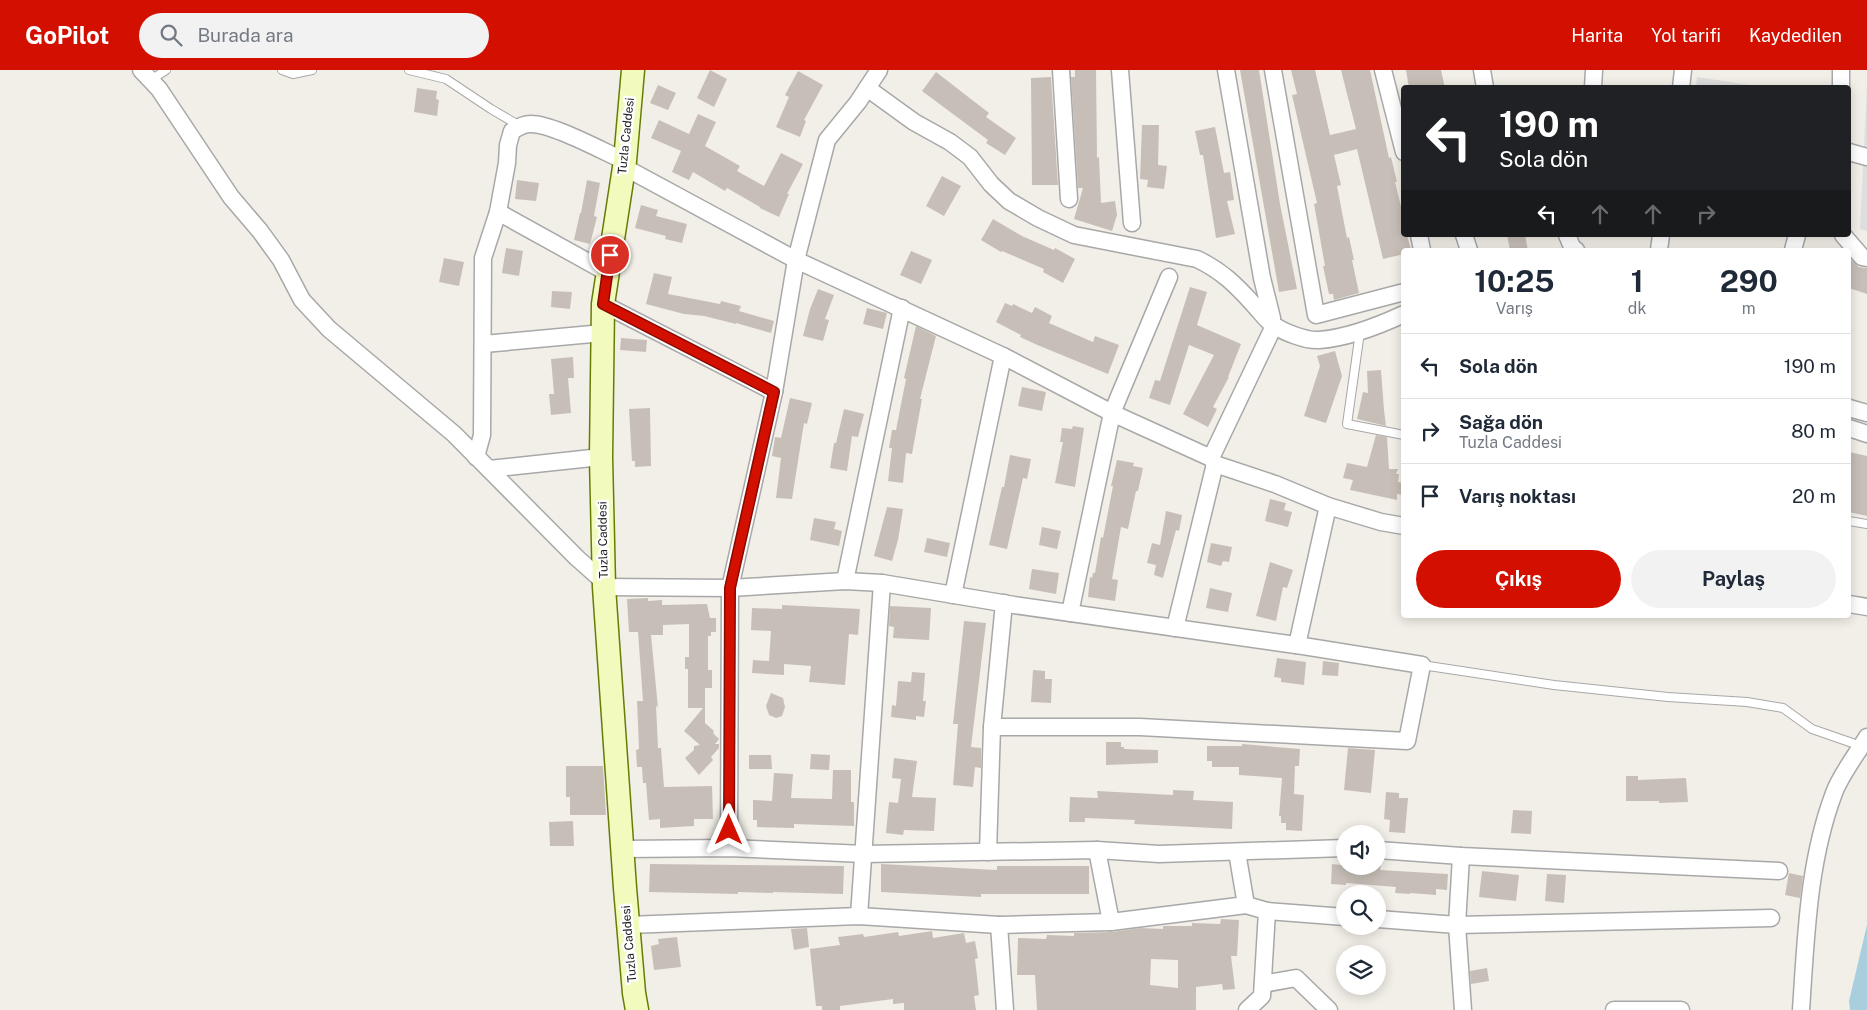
<!DOCTYPE html>
<html lang="tr">
<meta charset="utf-8">
<style>
:root{--surface:#fff;--page:#f2f2f3;--text:#1f2937;--muted:#747a83;--line:#e0e1e3;--accent:#d31000}
body{margin:0;font-family:"Public Sans",sans-serif;background:var(--page);color:var(--text);height:100vh;display:flex;flex-direction:column;font-size:19px;white-space:nowrap}
*{box-sizing:border-box;margin:0}
p{font-size:16px;color:var(--muted)}
.icon{flex:none;width:28px;height:28px;fill:none;stroke:currentColor;stroke-width:2;stroke-linecap:round;stroke-linejoin:round}
.map{position:relative;flex:1;overflow:hidden}
.panel{position:absolute;left:1401px;top:178px;width:450px;height:370px;display:flex;flex-direction:column;background:var(--surface);border-radius:5px;box-shadow:0 2px 12px #0003}
.panel>*{flex:none}
.guide{position:absolute;left:1401px;top:15px;width:450px;height:152px;border-radius:5px;box-shadow:0 2px 12px #0003;background:#202124;color:#fff;overflow:hidden}
.fabs{position:absolute;left:1336px;top:755px;display:grid;gap:10px}
.fabs a{display:grid;place-items:center;width:50px;height:50px;border-radius:50%;background:var(--surface);box-shadow:0 2px 12px #0003;font-size:25px}
.pin{position:absolute;display:grid;place-items:center;width:42px;height:42px;color:#fff;margin:-21px;border:2px solid #fff;border-radius:50%;box-shadow:0 1px 5px #0007}
.me{position:absolute;width:55px;margin:-28px;rotate:0deg;stroke-linejoin:round;filter:drop-shadow(0 0 4px #0008)}
.turn{display:flex;align-items:center;gap:18px;height:105px;padding:0 15px;font-size:22px}
.turn .icon{width:65px;height:65px;stroke-width:2.5}
.turn b{display:block;font-size:35px;line-height:42px}
.lanes{display:flex;align-items:center;height:48px;padding:0 15px;background:#0003;justify-content:center;gap:25px;direction:ltr}
.lanes .off{opacity:.35}
.eta{display:flex;justify-content:space-evenly;align-items:center;height:85px;text-align:center}
.eta b{font-size:30px;font-weight:700;line-height:35px}
.button{display:flex;gap:10px;margin-top:auto;padding:10px 15px}
.button a{flex:1;height:58px;border-radius:30px;background:var(--accent);color:#fff;font-size:20px;font-weight:700;line-height:58px;text-align:center}
.button a+a{background:var(--page);color:var(--text)}
ul{padding:0;list-style:none}
li{display:flex;align-items:center;gap:15px;height:65px;padding:0 15px;border-top:1px solid var(--line)}
li div{flex:1}
li b{display:block;font-size:19px}
li em{font-style:normal}
header{display:flex;align-items:center;gap:30px;box-sizing:border-box;height:70px;padding:0 25px;background:var(--accent);color:#fff}
header strong{font-size:24px}
nav{display:flex;gap:28px;margin-inline-start:auto;font-size:18px}
.search{width:350px;height:45px;background:var(--page);display:flex;align-items:center;gap:12px;box-sizing:border-box;padding:0 18px;border-radius:28px;color:var(--muted);font-size:19px}
.map>svg:first-child{display:block}
.residential{fill:#dfdede}
.water{fill:#a9cfdf}
.building{fill:#c7bfb7;fill-rule:evenodd}
.lines{fill:none;stroke-linecap:round;stroke-linejoin:round}
.lane-casing{stroke:#a8a8a8;stroke-width:10}
.street-casing{stroke:#a8a8a8;stroke-width:19}
.secondary-casing{stroke:#667d04;stroke-width:25}
.lane{stroke:#fff;stroke-width:8}
.street{stroke:#fff;stroke-width:16}
.secondary{stroke:#f3fabd;stroke-width:22}
.route-casing{stroke:#890a00;stroke-width:12}
.route{stroke:#d31000;stroke-width:9}
.labels{text-anchor:middle;stroke-width:5;stroke-linejoin:round;paint-order:stroke}
.street-label{font-size:12px;fill:#212121;stroke:#fff}
</style>
<header>
<strong>GoPilot</strong>
<div class="search"><svg class="icon" aria-label="search" viewBox="0 0 24 24"><circle cx="10" cy="10" r="6"/><path d="M15 15l6 6"/></svg>Burada ara</div>
<nav><a>Harita</a><a>Yol tarifi</a><a>Kaydedilen</a></nav>
</header>
<div class="map">
<svg width="1867" height="940" viewBox="0 0 1867 940">
<rect width="100%" height="100%" fill="#f2efe8"/>
<g class="residential">
<path d="M1697,7L1763,17H1696Z"/>
<path d="M1867,15V161L1860,159Z"/>
</g>
<path class="water" d="M1867,855V940H1850L1849,931Z"/>
<g class="building">
<path d="M710,0L727,9L714,37L697,28Z"/>
<path d="M1075,0H1096L1097,88L1099,87L1101,133L1115,131L1117,145L1112,161L1074,149L1083,118H1078L1071,7H1075Z"/>
<path d="M1240,0H1259L1280,134L1297,219L1279,222Z"/>
<path d="M1291,0H1315L1330,65L1356,59L1341,0H1370L1389,88L1391,87L1397,112H1395L1404,149V165H1407L1411,180H1404V184L1383,189L1357,79L1334,85L1341,115L1337,116L1347,168L1349,167L1354,190H1352L1359,223L1334,230L1333,224H1329L1323,196H1325L1314,134L1317,133L1292,25L1297,24Z"/>
<path d="M1406,0H1441L1445,18H1409Z"/>
<path d="M798,1L823,15L804,50L806,51L800,67L776,57L789,27L785,25Z"/>
<path d="M936,2L989,43L986,47L1016,68L1005,85L986,73L988,70L922,21Z"/>
<path d="M1051,7L1058,115H1032L1031,8Z"/>
<path d="M658,15L676,23L668,40L650,33Z"/>
<path d="M417,18L437,21L436,29L439,30L437,46L414,42Z"/>
<path d="M698,44L716,52L705,76L740,96L737,101L764,116L781,83L803,94L787,124H789L779,147L760,138V137L727,118L725,121L693,102L689,110L672,102L681,81L651,68L659,50L689,64Z"/>
<path d="M1142,55H1159L1158,95L1167,96L1164,119L1147,117L1148,110L1140,109Z"/>
<path d="M1215,57L1224,103L1230,102L1234,130L1227,131L1235,164L1216,168L1203,85H1200L1195,61Z"/>
<path d="M942,106L961,116L944,146L926,136Z"/>
<path d="M517,110L539,113L536,131L515,129Z"/>
<path d="M587,110L600,113L594,146L597,147L590,174L574,170L580,143H581Z"/>
<path d="M641,135L658,140L656,146L687,154L682,173L665,169L666,166L635,158Z"/>
<path d="M993,149L1022,166L1054,180L1055,178L1075,189L1063,213L1043,202L1044,199L1002,181L1001,182L981,170Z"/>
<path d="M1507,165H1525L1528,180H1510Z"/>
<path d="M506,178L523,181L519,206L502,203Z"/>
<path d="M911,181L932,190L921,214L900,205Z"/>
<path d="M444,188L464,192L459,216L439,212Z"/>
<path d="M1849,188L1859,197L1867,198V224L1849,218Z"/>
<path d="M654,203L672,207L668,224L720,234L721,231L741,236L739,241L774,251L771,263L736,253V254L704,246L684,244L646,234Z"/>
<path d="M1190,217L1207,222L1197,255L1241,274L1228,307H1229L1213,337L1217,339L1208,357L1183,344L1214,285L1189,275L1170,335L1149,328L1155,310L1160,311Z"/>
<path d="M818,219L834,225L825,249L829,250L823,271L803,266L810,239Z"/>
<path d="M552,221L572,222L570,239L551,237Z"/>
<path d="M1005,233L1012,236L1013,234L1032,243L1035,237L1052,246L1049,253L1093,272L1095,266L1119,275L1108,304L1035,274L1020,267L1021,265L996,252Z"/>
<path d="M867,238L887,243L883,259L863,254Z"/>
<path d="M916,256L936,266L920,329H922L912,384L906,383L903,413L888,411L892,378H889L892,360H896L906,309L904,308Z"/>
<path d="M621,268L647,270L646,282L620,280Z"/>
<path d="M1335,281L1342,306L1326,353L1304,346L1320,296L1317,286Z"/>
<path d="M573,287L574,308H568L571,343L551,345L549,324H554L551,289Z"/>
<path d="M1381,300L1384,340L1386,356L1357,349L1363,322L1368,323L1367,301Z"/>
<path d="M1022,317L1046,322L1042,341L1018,336Z"/>
<path d="M790,328L812,333L807,354L804,353L792,429L776,428L781,388L772,386L775,367L781,368Z"/>
<path d="M650,338L651,396L635,397V391H632L629,339Z"/>
<path d="M844,339L864,344L858,367L852,366L847,401L830,398L834,373H836Z"/>
<path d="M1073,356L1084,358L1075,417L1055,413L1063,372H1060L1062,358L1072,359Z"/>
<path d="M1376,365L1387,367L1389,399H1398L1396,404H1399L1398,412L1404,413V425L1397,424V430L1350,420L1353,410L1343,408L1347,393L1367,397Z"/>
<path d="M1849,382L1867,386V446L1849,442Z"/>
<path d="M1010,385L1031,389L1027,409L1023,408L1007,479L989,475L1002,417H1004Z"/>
<path d="M1117,390L1134,393L1133,396L1143,398L1138,421H1136L1128,459L1121,457L1112,509L1118,510L1115,531L1088,527L1090,507L1092,508L1093,503H1095L1101,467L1103,468L1113,416H1111Z"/>
<path d="M1270,429L1286,433L1284,440L1292,442L1288,457L1265,451Z"/>
<path d="M887,437L903,439L898,470L892,491L874,486Z"/>
<path d="M1166,441L1182,445L1179,461L1176,460L1163,508L1154,505L1156,495L1147,493L1152,473L1160,475Z"/>
<path d="M814,448L836,452L834,459L842,461L839,476L810,470Z"/>
<path d="M1042,457L1061,461L1057,479L1039,475Z"/>
<path d="M927,468L950,473L947,487L924,482Z"/>
<path d="M1211,473L1232,477L1229,492L1223,491L1221,496L1207,492Z"/>
<path d="M1270,492L1293,500L1287,518L1283,517L1276,551L1256,546Z"/>
<path d="M1032,499L1059,503L1056,524L1029,519Z"/>
<path d="M1210,518L1232,523L1228,542L1206,538Z"/>
<path d="M648,528V531L662,530V535L707,534L710,548H716V562H711V566H708V600H712V618H705V653L714,661L713,663L719,669L715,674H719V678L711,687L713,690L699,705L685,688L694,680V676L700,675L684,661L703,638H688V599H685V587H689V554L663,555V565H651L658,638L656,635L658,678H661L664,717L712,716L713,749H694V756L660,758V749L649,750L646,713H643L642,697H637L636,680L639,679L637,631H643L638,562H629L627,529Z"/>
<path d="M782,535L860,539L858,565L849,564L845,615L809,612L811,596L784,594V605L752,603L753,590L769,591L771,561L751,560L752,538L782,539Z"/>
<path d="M890,536L931,538L929,570L893,568L894,557L889,556Z"/>
<path d="M964,551L986,553L971,677L981,678V698L975,697L973,717L953,715L958,654H953Z"/>
<path d="M1277,588L1306,592L1304,615L1281,612V608L1274,607Z"/>
<path d="M1323,591L1339,593L1338,606L1322,605Z"/>
<path d="M1033,600L1045,601V609H1052L1051,633L1031,632Z"/>
<path d="M912,602L925,603L923,631H926L924,647L916,646V650L891,647L892,635L896,636L898,611L911,612Z"/>
<path d="M771,623L783,628L785,637L782,646L776,648L769,645L766,636Z"/>
<path d="M1106,672H1121V677H1124V679L1158,680V693L1106,695Z"/>
<path d="M1242,674L1300,679L1299,696H1295L1294,724L1304,725L1302,761L1286,760V753H1281V746H1279L1282,708L1239,705V697H1212V691H1207V676H1242Z"/>
<path d="M1348,678L1375,680L1371,723L1344,720Z"/>
<path d="M811,684L830,685L829,700L810,699Z"/>
<path d="M749,685H771L772,699H749Z"/>
<path d="M894,688L917,691L912,727L936,728L934,761L904,760L903,765L886,763L889,732L898,733L901,709L892,708Z"/>
<path d="M566,696H603L606,745H570V727H566Z"/>
<path d="M833,700H851V732H854V756L794,754V758L757,757V750H753V730L772,731L774,703L793,704L791,728L832,729Z"/>
<path d="M1626,706H1638V710L1686,708L1688,732L1659,733V731H1626Z"/>
<path d="M1173,720L1194,721L1193,730L1233,732L1232,759L1134,754L1135,750L1085,748V752H1069L1070,727L1098,728L1097,721L1173,725Z"/>
<path d="M1386,722L1399,723V728H1408L1405,763L1389,762L1390,750L1384,749Z"/>
<path d="M1513,740L1532,741L1531,764L1511,763Z"/>
<path d="M573,751L574,776H550L549,752Z"/>
<path d="M650,794L844,796L843,824L773,822V823L738,822V824L649,822Z"/>
<path d="M881,794L997,800V796H1089V824H981V827L881,822Z"/>
<path d="M1332,794L1368,798V796H1381L1380,800L1448,804L1447,820L1436,819V825L1410,823V824L1395,823L1396,817L1346,813V815L1331,814Z"/>
<path d="M1482,801L1519,805L1516,831L1479,827Z"/>
<path d="M1789,803L1803,806L1800,828L1785,825Z"/>
<path d="M1547,804L1566,805L1564,833L1545,831Z"/>
<path d="M1221,849L1239,850L1237,886H1231L1235,919L1223,920L1222,914L1196,917V940H1037L1035,905H1017L1018,868L1046,869L1047,865L1074,866V863L1111,862L1141,858L1163,859V856H1192V853L1220,854ZM1151,889L1178,890V918L1150,915Z"/>
<path d="M807,858L809,877L794,880L791,859Z"/>
<path d="M932,861L933,868L964,863L966,873L975,871L978,888L975,889L979,925L974,926L976,940H904V933L893,934V929L840,936V940H822V936H816L810,879L840,875L838,867L863,864L864,867L898,862L899,866Z"/>
<path d="M677,867L681,897L654,900L651,876L659,874L658,869Z"/>
<path d="M1487,898L1489,911L1471,914L1470,901Z"/>
</g>
<g class="lines">
<g class="lane-casing">
<g id="lane">
<path d="M282,0L293,4L312,0"/>
<path d="M409,0L446,9L491,39L520,56"/>
<path d="M151,10L166,0"/>
<path d="M1360,262L1347,354L1404,365"/>
<path d="M1849,451L1867,454"/>
<path d="M1422,595L1554,615L1668,627L1747,632L1783,638L1812,659L1861,676"/>
</g>
</g>
<g class="street-casing">
<g id="street">
<path d="M141,0L159,19L231,127L260,161L281,190L302,230L329,259L454,364L577,488L604,512"/>
<path d="M1061,0L1069,129"/>
<path d="M1120,0L1132,153"/>
<path d="M1273,0L1316,245L1404,222"/>
<path d="M1383,0L1404,82"/>
<path d="M1482,0L1485,18"/>
<path d="M867,18L914,52L950,72L970,87L991,114L1009,131L1038,148L1074,165L1197,189C1222,201 1236,215 1254,235C1260,241 1265,249 1272,254C1283,262 1306,271 1319,270C1348,268 1378,256 1404,244"/>
<path d="M1593,18L1594,0"/>
<path d="M1681,18L1683,0"/>
<path d="M1841,18V0"/>
<path d="M1849,82L1867,87"/>
<path d="M624,97L796,190L1003,286L1112,343L1211,388L1215,394L1275,414L1328,436L1381,452L1404,456"/>
<path d="M498,142L608,203"/>
<path d="M1419,165L1422,180"/>
<path d="M1464,165L1469,180"/>
<path d="M1567,165L1573,179L1576,180"/>
<path d="M1843,165L1862,187L1867,188"/>
<path d="M1659,180L1661,165"/>
<path d="M1793,180L1797,165"/>
<path d="M603,234L774,322"/>
<path d="M484,274L603,263"/>
<path d="M1849,338L1867,343"/>
<path d="M1849,358L1867,364"/>
<path d="M476,387L482,365L483,188L498,142L507,93L508,75L512,61C517,58 523,54 530,54C551,53 602,81 625,91"/>
<path d="M1211,388L1272,260V248L1262,208L1226,0"/>
<path d="M489,399L601,387"/>
<path d="M845,511L902,238"/>
<path d="M604,517L730,518L845,511L882,513L1014,535L1303,576L1422,595L1407,671L1140,657H992"/>
<path d="M953,525L1003,286"/>
<path d="M1849,534L1867,537"/>
<path d="M1070,543L1112,343L1169,207"/>
<path d="M1175,558L1215,394"/>
<path d="M1297,575L1328,436"/>
<path d="M729,778L730,518L774,322L796,190L827,70L858,32L879,0"/>
<path d="M623,779L729,778L864,784L1097,780L1159,784L1345,778"/>
<path d="M1097,780L1111,852"/>
<path d="M1378,780L1461,786L1779,801"/>
<path d="M988,782L992,657L1004,533"/>
<path d="M1237,782L1246,835"/>
<path d="M1461,786L1457,855L1463,940"/>
<path d="M859,846L882,513"/>
<path d="M1378,849L1457,855L1771,848"/>
<path d="M628,855L859,846L999,855L1111,852L1246,835L1267,841L1345,847"/>
<path d="M999,855L1005,940"/>
<path d="M1263,914L1296,908L1329,940"/>
<path d="M1247,940L1262,926L1267,841"/>
<path d="M1614,940H1681"/>
<path d="M1801,940C1806,867 1808,792 1834,723C1841,704 1857,684 1867,667"/>
</g>
</g>
<g class="secondary-casing">
<path id="secondary" d="M633,0L625,91L603,234L601,387L604,517L625,818L634,923L637,940"/>
</g>
<use href="#lane" class="lane"/>
<use href="#street" class="street"/>
<use href="#secondary" class="secondary"/>
</g>
<g class="lines">
<g class="route-casing">
<path id="route" d="M610,185L603,234L774,322L730,518L729,760"/>
</g>
<use href="#route" class="route"/>
</g>
<g class="labels">
<g class="street-label">
<text transform="translate(626 66) rotate(-84)" y="4">Tuzla Caddesi</text>
<text transform="translate(603 470) rotate(-91)" y="4">Tuzla Caddesi</text>
<text transform="translate(629 874) rotate(-95)" y="4">Tuzla Caddesi</text>
</g>
</g>
</svg>
<div class="fabs">
<a><svg class="icon" aria-label="sound" viewBox="0 0 24 24"><path d="M4 9h4l5-4v14l-5-4H4zM17 9q2 3 0 6"/></svg></a>
<a><svg class="icon" aria-label="search" viewBox="0 0 24 24"><circle cx="10" cy="10" r="6"/><path d="M15 15l6 6"/></svg></a>
<a><svg class="icon" aria-label="layers" viewBox="0 0 24 24"><path d="M12 4l9 5-9 5-9-5zM3 14l9 5 9-5"/></svg></a>
</div>
<div class="pin" style="left:610px;top:185px;background:#d93025"><svg class="icon" aria-label="arrive" viewBox="0 0 24 24"><path d="M6 21V4h12l-3 4 3 4H6"/></svg></div>
<svg class="me" style="left:729px;top:760px" viewBox="-20 -20 40 40"><path d="M0-17L14 15 0 8-14 15z" fill="#d31000" stroke="#fff" stroke-width="4"/></svg>
<div class="guide">
<div class="turn"><svg class="icon" aria-label="left" viewBox="0 0 24 24"><path d="M17 20v-9H6M10 6l-5 5 5 5"/></svg><div><b>190 m</b>Sola dön</div></div>
<div class="lanes"><svg class="icon" aria-label="left" viewBox="0 0 24 24"><path d="M17 20v-9H6M10 6l-5 5 5 5"/></svg><svg class="icon off" aria-label="ahead" viewBox="0 0 24 24"><path d="M12 20V5M6 11l6-6 6 6"/></svg><svg class="icon off" aria-label="ahead" viewBox="0 0 24 24"><path d="M12 20V5M6 11l6-6 6 6"/></svg><svg class="icon off" aria-label="right" viewBox="0 0 24 24"><path d="M7 20v-9h11M14 6l5 5-5 5"/></svg></div>
</div>
<section class="panel">
<div class="eta">
<div><b>10:25</b><p>Varış</p></div>
<div><b>1</b><p>dk</p></div>
<div><b>290</b><p>m</p></div>
</div>
<ul>
<li><svg class="icon" aria-label="left" viewBox="0 0 24 24"><path d="M17 20v-9H6M10 6l-5 5 5 5"/></svg><div><b>Sola dön</b></div><em>190 m</em></li>
<li><svg class="icon" aria-label="right" viewBox="0 0 24 24"><path d="M7 20v-9h11M14 6l5 5-5 5"/></svg><div><b>Sağa dön</b><p>Tuzla Caddesi</p></div><em>80 m</em></li>
<li><svg class="icon" aria-label="arrive" viewBox="0 0 24 24"><path d="M6 21V4h12l-3 4 3 4H6"/></svg><div><b>Varış noktası</b></div><em>20 m</em></li>
</ul>
<div class="button"><a>Çıkış</a><a>Paylaş</a></div>
</section>
</div>
